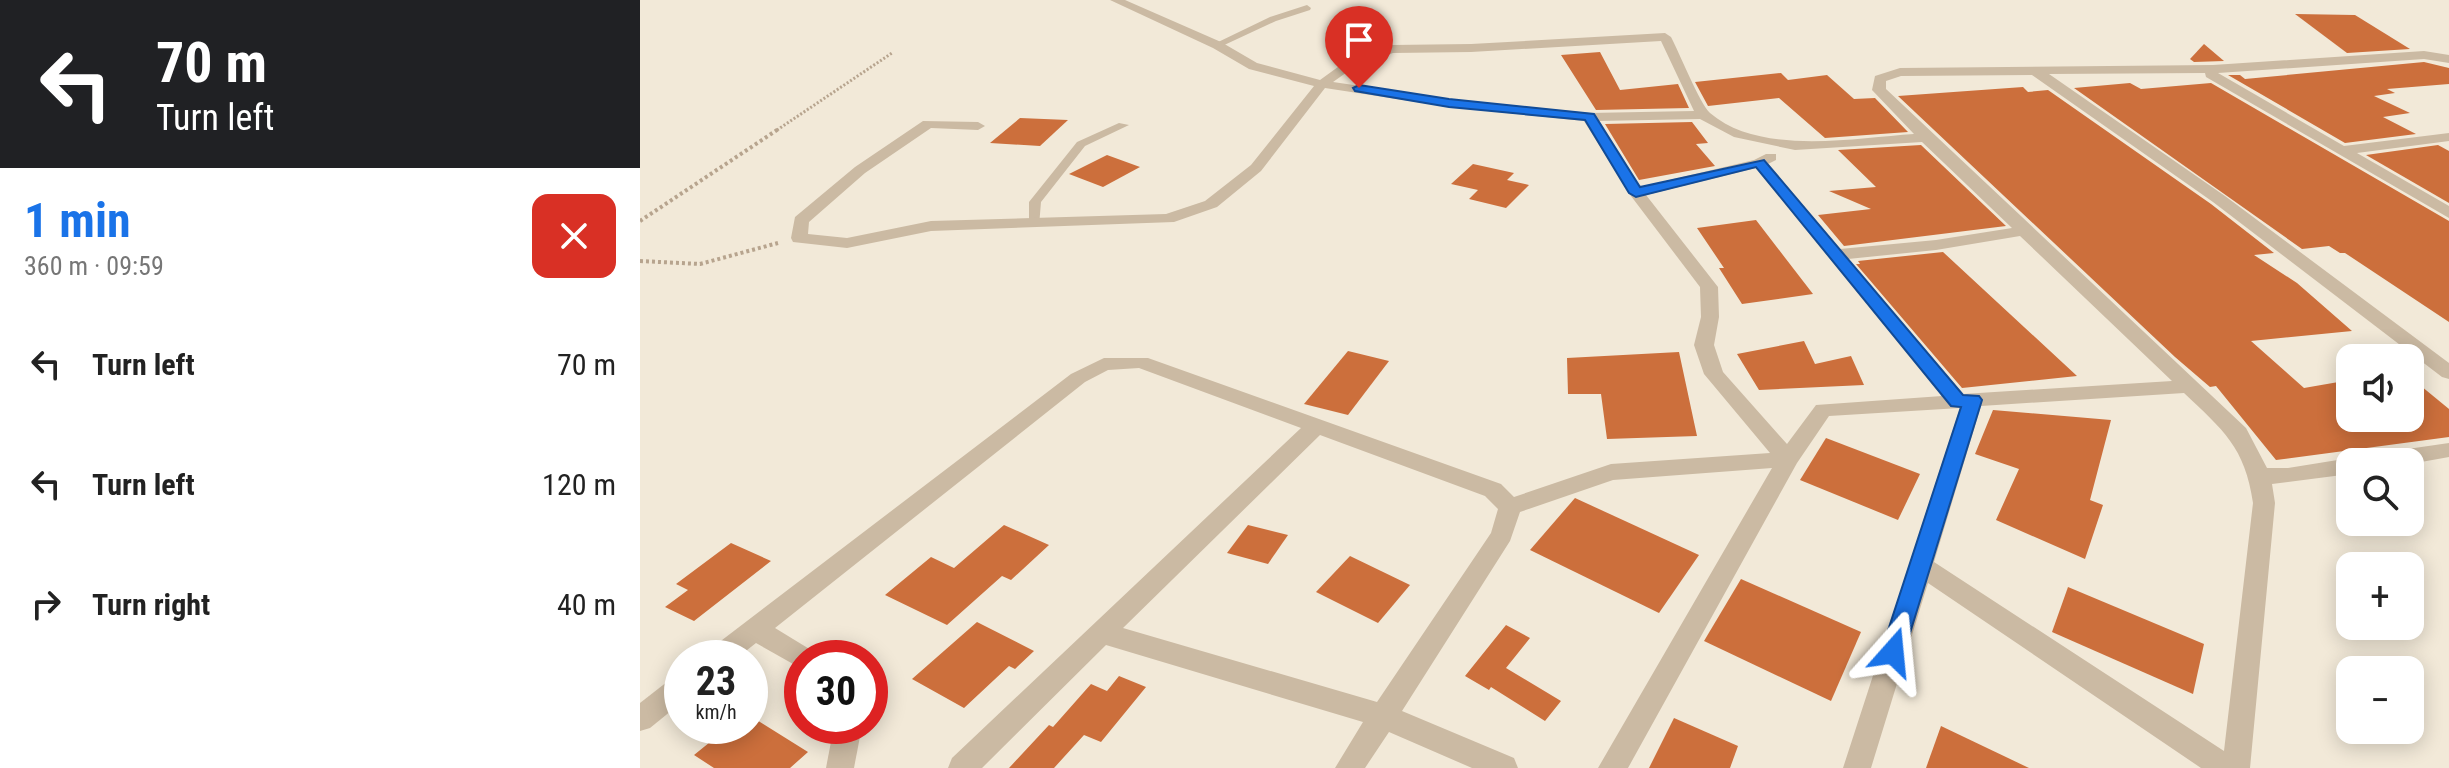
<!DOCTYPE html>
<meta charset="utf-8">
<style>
:root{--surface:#fff;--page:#f2f2f2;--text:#222;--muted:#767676;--accent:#1a73e8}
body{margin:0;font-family:"Roboto Condensed",sans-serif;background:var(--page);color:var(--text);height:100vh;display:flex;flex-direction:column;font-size:30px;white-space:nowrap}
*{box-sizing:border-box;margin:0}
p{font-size:26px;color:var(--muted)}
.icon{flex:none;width:44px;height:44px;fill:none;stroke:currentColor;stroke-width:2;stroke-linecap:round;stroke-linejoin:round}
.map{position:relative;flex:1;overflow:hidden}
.drawer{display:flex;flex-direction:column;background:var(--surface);width:640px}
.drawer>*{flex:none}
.banner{background:#202124;color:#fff;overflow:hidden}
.controls{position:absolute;left:1696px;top:344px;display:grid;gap:16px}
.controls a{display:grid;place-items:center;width:88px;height:88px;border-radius:16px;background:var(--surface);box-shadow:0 4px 20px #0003;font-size:40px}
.speed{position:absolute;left:24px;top:640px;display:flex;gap:16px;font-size:40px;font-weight:700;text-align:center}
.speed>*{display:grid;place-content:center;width:104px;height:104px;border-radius:50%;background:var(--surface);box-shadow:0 4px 20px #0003;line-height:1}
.speed small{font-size:20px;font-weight:400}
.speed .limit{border:12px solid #d22;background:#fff;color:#111}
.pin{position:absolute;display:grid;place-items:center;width:68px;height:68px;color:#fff;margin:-82px -34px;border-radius:50% 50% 50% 0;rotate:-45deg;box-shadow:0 0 8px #0007}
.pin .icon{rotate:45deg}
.me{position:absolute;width:88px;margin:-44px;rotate:18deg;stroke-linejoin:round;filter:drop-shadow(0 0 6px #0008)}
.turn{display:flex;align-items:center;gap:28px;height:168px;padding:0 24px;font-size:36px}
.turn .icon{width:104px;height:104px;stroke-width:2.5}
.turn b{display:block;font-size:56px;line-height:68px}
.round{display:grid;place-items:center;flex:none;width:84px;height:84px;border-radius:16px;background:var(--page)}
.head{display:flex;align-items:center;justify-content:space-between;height:136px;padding:0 24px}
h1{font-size:48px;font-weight:700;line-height:60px;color:var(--accent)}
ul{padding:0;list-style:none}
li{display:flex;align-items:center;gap:24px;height:120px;padding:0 24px}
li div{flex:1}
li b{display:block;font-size:30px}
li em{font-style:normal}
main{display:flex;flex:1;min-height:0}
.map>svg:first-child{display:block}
.building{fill:#cc6f3c}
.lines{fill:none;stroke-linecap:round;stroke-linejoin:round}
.path-far1{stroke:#b7a48e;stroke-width:3;stroke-dasharray:2 2;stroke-linecap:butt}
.path{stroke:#b7a48e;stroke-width:4;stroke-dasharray:3 3;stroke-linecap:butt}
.service{fill:#cbbaa3;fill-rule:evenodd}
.minor{fill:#cbbaa3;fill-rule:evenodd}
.route{fill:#1a73e8;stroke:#114b97;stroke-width:2}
</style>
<main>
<section class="drawer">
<div class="banner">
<div class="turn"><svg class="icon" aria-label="left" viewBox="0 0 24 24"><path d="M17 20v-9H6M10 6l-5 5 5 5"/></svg><div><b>70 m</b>Turn left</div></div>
</div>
<div class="head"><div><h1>1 min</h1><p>360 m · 09:59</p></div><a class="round" style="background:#d93025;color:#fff"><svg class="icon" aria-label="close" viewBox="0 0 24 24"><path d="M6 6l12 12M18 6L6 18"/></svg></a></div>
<ul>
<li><svg class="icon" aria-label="left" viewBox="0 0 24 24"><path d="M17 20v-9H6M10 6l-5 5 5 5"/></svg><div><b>Turn left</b></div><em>70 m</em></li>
<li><svg class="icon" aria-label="left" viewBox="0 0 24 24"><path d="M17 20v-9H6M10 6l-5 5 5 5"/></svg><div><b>Turn left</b></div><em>120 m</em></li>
<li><svg class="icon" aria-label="right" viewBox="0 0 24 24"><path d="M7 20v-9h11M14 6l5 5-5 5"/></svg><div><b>Turn right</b></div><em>40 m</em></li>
</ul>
</section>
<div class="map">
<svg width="1809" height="768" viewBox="0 0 1809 768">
<rect width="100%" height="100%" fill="#f2e9d8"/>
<g class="building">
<path d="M1655,14L1715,15L1770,49L1707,53Z"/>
<path d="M1564,44L1584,61L1554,62L1550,59Z"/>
<path d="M960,52L980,90L1038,84L1049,108L956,110L921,55Z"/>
<path d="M1784,62L1809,68V84L1747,89L1755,93L1734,96L1770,113L1743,117L1776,134L1705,143L1588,75H1600L1605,79Z"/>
<path d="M1141,73L1148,80L1187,75L1214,99L1235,98L1268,132L1185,138L1139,98L1068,106L1055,82Z"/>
<path d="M1490,83L1501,89L1571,83L1809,221V322L1705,253H1700L1689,246L1662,249L1434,88Z"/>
<path d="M1383,87L1388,92L1408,90L1571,204L1634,253L1614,255L1657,283L1712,331L1611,341L1664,388L1710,380V418H1770V377L1809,409V437L1636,460L1576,386L1570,387L1535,357L1258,96Z"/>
<path d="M380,118L428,120L400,146L350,143Z"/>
<path d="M1052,122L1068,143L1056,144L1075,166L999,180L965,124Z"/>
<path d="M1281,145L1366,226L1204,246L1178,215L1231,209L1189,191L1236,187L1198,150Z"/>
<path d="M1798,145L1809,151V203L1726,155Z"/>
<path d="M467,155L500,167L463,187L429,174Z"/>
<path d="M833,164L874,173L867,180L889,185L866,208L829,199L838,190L811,184Z"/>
<path d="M1116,220L1146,259L1173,294L1102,304L1079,268H1084L1057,228Z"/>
<path d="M1303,252L1437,376L1322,388L1216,264H1220L1218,261Z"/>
<path d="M1164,341L1175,364L1211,356L1224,385L1119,390L1097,354Z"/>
<path d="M708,351L749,361L708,415L664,404Z"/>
<path d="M1039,352L1057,436L967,439L961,394H928L927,358Z"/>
<path d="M1353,410L1471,420L1450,500L1463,505L1445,559L1356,520L1379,469L1335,454Z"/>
<path d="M1186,438L1280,474L1258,520L1160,480Z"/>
<path d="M935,498L1059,555L1019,613L890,550Z"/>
<path d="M364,525L409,545L371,580L362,576L307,625L245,595L291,557L314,568Z"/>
<path d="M608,525L648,535L628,564L587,553Z"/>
<path d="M91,543L131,561L54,621L25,607L48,590L36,584Z"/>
<path d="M710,556L770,585L738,623L676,592Z"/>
<path d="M1101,579L1221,632L1191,701L1064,641Z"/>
<path d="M1428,587L1564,644L1553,694L1412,632Z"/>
<path d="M337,622L394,651L375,669L369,666L324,708L272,679Z"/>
<path d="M866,625L890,638L866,668L921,701L905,721L851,687L849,690L825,676Z"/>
<path d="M479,676L506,687L461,742L444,735L414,768H369L409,725L413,727L451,684L467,691Z"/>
<path d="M112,717L168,752L150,768H74L54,755L80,734L87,739L102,726H110Z"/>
<path d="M1034,718L1098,746L1090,768H1009Z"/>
<path d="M1301,726L1389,768H1286Z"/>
</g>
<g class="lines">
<path class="path-far1" d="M137,130L252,53"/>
<g class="path">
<path d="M0,221L140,128"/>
<path d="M0,261L60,264L138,243"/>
</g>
<g class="service">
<path d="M667,5L671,8L670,10L636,21L580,47L572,45L630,17Z"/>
<path d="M479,123L489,125L445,146L401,202L399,226H389V202L437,142Z"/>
</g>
<g class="minor">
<path d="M470,0H485L581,42L617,63L680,80L709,59L752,45L831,44L1025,33L1031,37C1039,52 1060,104 1070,113C1120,156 1214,138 1274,134L1232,90L1235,76L1260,68L1573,65L1784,51L1809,55V63L1784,59L1578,73L1704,146L1809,133V141L1717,153L1809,206V218L1566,77L1565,73L1409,74L1585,196L1809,363V379L1802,377L1573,202L1392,75L1261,76L1246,81V89L1606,428L1627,468H1648L1710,458L1719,462H1710V474L1632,484L1635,503L1610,768H1561L1288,583L1231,768H1203L1320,408L1189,416L1157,463L988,768H958L1132,468L973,480L880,512L870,541L762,711L874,758L878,768H832L749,732L725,768H695L723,722L466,645L342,768H308L312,758L661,428L499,368L468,370L445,382L135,628L171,650L175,658H162V669L116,643L97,658H65L69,650L431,374L464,358H508L861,484L874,497L971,464L1130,453L1064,374L1054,345L1061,317L1060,287L991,196L944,121L809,107L685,88L621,171L577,207L534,222L291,231L207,248L153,242L151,238L155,217L215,167L283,121L338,122L345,126L338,130L291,128L225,173L169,222L168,234L207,238L291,221L526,214L565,201L611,165L674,86L609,69L573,48ZM1021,41L1054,111L949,113L809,99L693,82L717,65L753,53L831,52ZM1060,119L1094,137L1155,150L1282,142L1372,228L1296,240L1200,249L1128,164L1136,160V154H1126L1114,160L1000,187L958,121ZM1116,168L1302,396L1176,405L1147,444L1083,372L1074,345L1079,317L1078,287L1006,195ZM1380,236L1532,381L1323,394L1208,259L1296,250ZM1544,393C1583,430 1605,447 1613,503L1584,751L1294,562L1341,406ZM680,435L845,496L858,509L851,533L737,702L483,628Z"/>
<path d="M1809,443V457L1770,464L1722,462L1725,457L1733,454Z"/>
<path d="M42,674V702L10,728L0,731V703L32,678Z"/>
<path d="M194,726H222L214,768H186Z"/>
</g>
</g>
<path class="route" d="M719,85L809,99L954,114L1000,187L1124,160L1323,395L1339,396L1342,400L1262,659L1253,662L1245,659L1241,652L1321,407L1311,406L1116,167L996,197L989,193L945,120L809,107L715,91L713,88Z"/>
</svg>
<div class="controls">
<a><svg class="icon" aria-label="sound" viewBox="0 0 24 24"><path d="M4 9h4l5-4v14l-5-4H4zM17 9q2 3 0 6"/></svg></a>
<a><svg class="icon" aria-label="search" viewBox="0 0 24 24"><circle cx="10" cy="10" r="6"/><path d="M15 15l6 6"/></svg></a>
<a>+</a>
<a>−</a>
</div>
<div class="speed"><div>23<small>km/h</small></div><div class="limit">30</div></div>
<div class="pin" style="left:719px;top:88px;background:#d93025"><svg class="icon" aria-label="arrive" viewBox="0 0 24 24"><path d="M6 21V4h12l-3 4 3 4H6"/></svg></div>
<svg class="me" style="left:1253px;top:652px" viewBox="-20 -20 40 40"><path d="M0-17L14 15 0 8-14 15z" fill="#1a73e8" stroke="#fff" stroke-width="4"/></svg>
</div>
</main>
